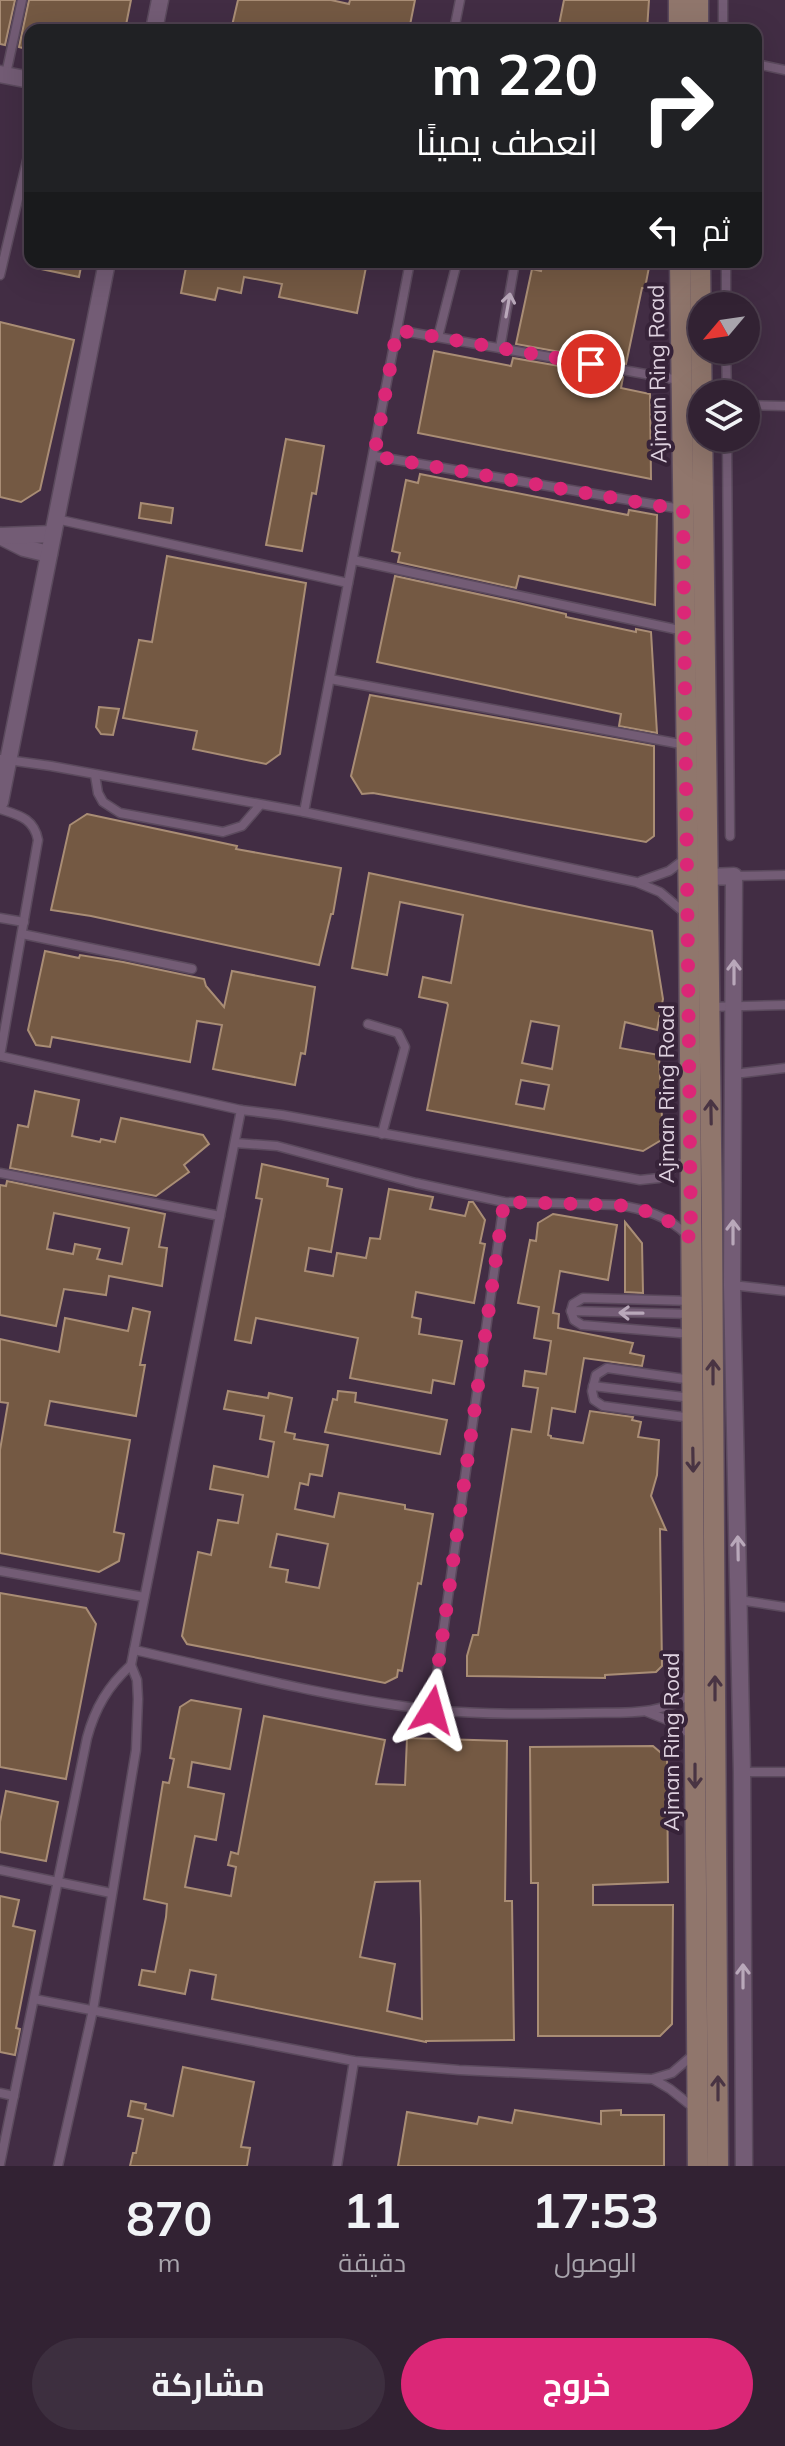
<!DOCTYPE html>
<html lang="ar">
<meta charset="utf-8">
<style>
:root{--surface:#322233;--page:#3d2f3f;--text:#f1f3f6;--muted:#a8a4ac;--line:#4d3f4e;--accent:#db2777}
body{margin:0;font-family:Mulish,Cairo,sans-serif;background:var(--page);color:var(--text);direction:rtl;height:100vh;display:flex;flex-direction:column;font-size:30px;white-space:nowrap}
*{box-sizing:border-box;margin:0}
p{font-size:26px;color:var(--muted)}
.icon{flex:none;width:44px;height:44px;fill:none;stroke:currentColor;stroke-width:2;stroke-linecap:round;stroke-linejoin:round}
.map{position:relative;height:2166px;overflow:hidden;direction:ltr}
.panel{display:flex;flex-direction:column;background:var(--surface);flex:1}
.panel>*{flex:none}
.top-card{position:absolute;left:24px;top:24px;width:738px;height:244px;border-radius:16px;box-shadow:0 8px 32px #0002,0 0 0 2px var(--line);direction:rtl;background:#202124;color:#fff;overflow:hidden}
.needle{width:52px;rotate:241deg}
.controls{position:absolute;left:688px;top:292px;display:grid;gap:16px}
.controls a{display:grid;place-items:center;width:72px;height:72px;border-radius:50%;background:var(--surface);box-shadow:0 8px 32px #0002,0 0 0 2px var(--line);font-size:40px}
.pin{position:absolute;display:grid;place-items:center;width:68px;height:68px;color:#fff;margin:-34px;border:4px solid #fff;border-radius:50%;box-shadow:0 2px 8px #0007}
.me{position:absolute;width:88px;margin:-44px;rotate:8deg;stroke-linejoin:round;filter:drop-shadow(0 0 6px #0008)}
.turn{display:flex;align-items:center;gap:28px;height:168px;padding:0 32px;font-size:36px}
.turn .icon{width:104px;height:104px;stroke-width:2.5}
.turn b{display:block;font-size:56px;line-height:68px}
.then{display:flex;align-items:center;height:76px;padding:0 32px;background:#0003;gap:16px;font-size:30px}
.eta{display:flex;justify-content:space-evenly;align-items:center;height:136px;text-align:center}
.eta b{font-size:48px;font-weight:700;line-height:56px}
.primary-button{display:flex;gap:16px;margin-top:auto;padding:16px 32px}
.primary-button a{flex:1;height:92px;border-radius:48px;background:var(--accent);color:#fff;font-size:32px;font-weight:700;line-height:92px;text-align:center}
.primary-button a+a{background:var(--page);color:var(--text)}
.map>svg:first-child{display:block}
.building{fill:#745943;stroke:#a98d75;stroke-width:2;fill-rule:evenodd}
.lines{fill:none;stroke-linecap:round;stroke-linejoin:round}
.service-casing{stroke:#5b4a5d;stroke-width:11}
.minor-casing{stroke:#5b4a5d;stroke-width:19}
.secondary-casing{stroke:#5b4a5d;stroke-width:23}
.service{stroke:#735c75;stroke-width:8}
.minor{stroke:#735c75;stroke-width:16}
.secondary{stroke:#90766c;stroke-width:20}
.oneway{stroke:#b9a8ba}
.oneway2{stroke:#493443}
.route{stroke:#db2777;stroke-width:14;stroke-dasharray:0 25.2}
.labels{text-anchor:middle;stroke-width:8;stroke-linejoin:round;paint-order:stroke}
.street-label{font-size:22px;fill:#ded1df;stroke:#372339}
</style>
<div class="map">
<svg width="785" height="2166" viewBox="0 0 785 2166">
<rect width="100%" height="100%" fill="#422d44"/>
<g class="building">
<path d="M0,0H15L5,45L0,44Z"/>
<path d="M29,0H131L125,30H30V50L19,47Z"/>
<path d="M238,0H331L349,4L350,0H415L409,30H231Z"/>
<path d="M564,0H649L647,30H620L589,24L588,30H558Z"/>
<path d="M37,262H82L79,277L36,268Z"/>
<path d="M187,262H367L357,313L279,297L282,284L244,277L241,293L218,288L215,300L181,293Z"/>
<path d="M543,262H650L645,288H642L626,364L516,344L532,269L541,271Z"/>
<path d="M0,322L74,340L40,490L21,502L0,497Z"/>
<path d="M434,351L511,366L513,358L623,377L621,388L650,394L651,479L418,433Z"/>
<path d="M286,439L324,446L316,494L312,493L302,551L266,545Z"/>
<path d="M420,474L628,515L629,510L657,515L655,605L519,576L516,588L398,562L400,553L392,551L406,480L418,483Z"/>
<path d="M141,503L173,508L171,523L139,518Z"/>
<path d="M167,556L306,583L280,754L266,764L193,749L197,731L123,718L139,640L152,642Z"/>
<path d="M395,576L514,602L566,614V617L636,632V629L651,632L657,733L619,726L621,714L377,662Z"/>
<path d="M370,695L654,746V836L646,842L373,793L362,794L351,776Z"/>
<path d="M99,707L119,709L113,735L101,734L96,727Z"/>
<path d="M87,814L237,846L236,849L341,868L333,914H331L319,965L91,916L51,910L70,825Z"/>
<path d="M369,873L529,907L652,931L663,999L657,1030L625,1022L620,1048L659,1055L663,1139L643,1151L427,1110L448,1005L447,1003L419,997L423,977L451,983L463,915L400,902L387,975L352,968ZM531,1021L559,1026L552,1069L522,1063ZM521,1080L549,1085L544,1109L516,1104Z"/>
<path d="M45,951L79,958L80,955L123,962L204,979L206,986L224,1007L232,971L315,987L305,1054L301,1053L295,1085L213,1069L222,1025L197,1021L190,1062L52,1037L50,1047L36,1045L28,1030Z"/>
<path d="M35,1091L79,1100L72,1136L100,1142L101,1139L115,1142L121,1118L203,1135L209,1144L184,1165L189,1172L156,1196L10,1168L18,1125L28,1127Z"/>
<path d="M262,1164L328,1179L327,1186L342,1189L331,1252L309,1248L305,1271L333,1276L337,1253L366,1258L370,1238L380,1239L389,1189L433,1197L430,1209L465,1216L469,1202H473L485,1220L480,1243L485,1244L474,1303L416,1292L412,1317L421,1319L419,1334L462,1341L454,1384L433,1380L431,1393L350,1378L358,1338L256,1318L251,1343L235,1340L262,1199L256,1198Z"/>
<path d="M7,1181L165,1214L159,1247L167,1248L162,1286L109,1276L106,1295L64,1289L56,1326L0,1315V1185L6,1186ZM54,1213L129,1228L122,1264L97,1259L100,1249L75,1244L73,1254L47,1249Z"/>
<path d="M553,1214L617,1225L608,1280L560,1271L553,1313L559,1314L558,1328L633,1343L630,1353L644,1356L642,1366L584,1358L575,1412L552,1408L548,1435L551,1436V1438L583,1443L590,1411L633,1417L632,1420L641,1422L638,1437L659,1440L657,1475L651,1496L666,1530L660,1529L662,1666L656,1672L605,1675V1678L467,1676V1656L473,1635H478L512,1429L531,1432L538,1388L523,1386L525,1371L546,1374L551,1341L534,1338L539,1307L518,1303L530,1240L536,1241L538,1223Z"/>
<path d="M625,1222L642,1243L643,1293L625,1292Z"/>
<path d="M133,1308L150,1312L140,1365H145L136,1416L50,1401L45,1425L130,1440L114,1532L124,1534L119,1561L99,1572L0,1553V1450L8,1403L0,1402V1339L59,1352L65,1318L128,1331Z"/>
<path d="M228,1391L268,1398L269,1393L292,1398L285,1432L295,1434L294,1439L328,1445L322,1476L310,1474L308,1485L300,1483L295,1509L334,1517L339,1493L405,1505V1509L433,1514L421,1584L418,1583L402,1671L398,1670L397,1677L385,1683L187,1644L182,1636L198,1552L211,1555L218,1520L238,1523L243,1495L210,1489L214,1466L268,1477L274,1442L260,1439L264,1416L224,1409ZM277,1534L328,1544L319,1588L286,1582L288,1570L270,1567Z"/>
<path d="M338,1391L356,1393L355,1402L447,1420L440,1454L325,1432L333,1399L337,1400Z"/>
<path d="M0,1593L86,1608L96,1624L66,1779L0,1767Z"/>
<path d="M191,1700L241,1709L230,1769L192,1762L188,1787L224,1794L216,1840L195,1836L185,1887L231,1896L236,1867L228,1865L231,1852L238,1854L264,1716L385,1740L376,1784L405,1785L407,1738L507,1741L505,1901H512L514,2040L426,2041V2042L212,1999L216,1975L190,1970L185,1994L139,1985L142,1970L155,1972L166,1917L167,1904L144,1899L163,1782L169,1783L174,1759L170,1758L180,1707ZM420,1881L421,1918L422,2019L387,2011L395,1964L360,1957L375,1882Z"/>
<path d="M653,1746L667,1758L668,1882L593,1885V1905H673L672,2024L660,2036H538V1883H531L530,1747Z"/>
<path d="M6,1791L58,1802L46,1861L0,1852V1822Z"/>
<path d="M0,1896L19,1900L13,1926L35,1931L16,2028L20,2029L15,2055L0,2052Z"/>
<path d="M183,2067L254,2082L241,2147L250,2148L247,2166H130L133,2153H136L143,2119L128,2116L131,2101L146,2104L145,2109L173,2116Z"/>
<path d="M515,2110L601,2124V2111L621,2110V2115H664V2166H398L407,2112L477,2124L479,2117L512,2123Z"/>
</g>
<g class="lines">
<g class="service-casing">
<g id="service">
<path d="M723,0V30"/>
<path d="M454,30L460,0"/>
<path d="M756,64L785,70"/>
<path d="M6,74L22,0"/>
<path d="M726,262V306"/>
<path d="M0,275L30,148"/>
<path d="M397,330L679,380"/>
<path d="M438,337L457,262"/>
<path d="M500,348L515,262"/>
<path d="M726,350L727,394"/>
<path d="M746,405L785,406"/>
<path d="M727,438L730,836"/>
<path d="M374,456L681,509"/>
<path d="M56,519L348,583"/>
<path d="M353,560L684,631"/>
<path d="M330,679L686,745"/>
<path d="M0,759L51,766L304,812L636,882L660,892L685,913"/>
<path d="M95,775L98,793L103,802L120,813L223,832L242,826L260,805"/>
<path d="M0,809C18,815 34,818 38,840L0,1056L241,1110L282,1115L640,1180L659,1178L689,1158"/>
<path d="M304,812L410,262"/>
<path d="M734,876L785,875"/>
<path d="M641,881L669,871L685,859"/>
<path d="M0,918L24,922"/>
<path d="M22,934L192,969"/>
<path d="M710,1007L785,1005"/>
<path d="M368,1024L398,1033L405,1047L382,1134"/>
<path d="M734,1074L785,1068"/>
<path d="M235,1143L277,1146L416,1183L504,1202L618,1205C644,1209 668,1216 687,1235"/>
<path d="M0,1173L220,1216"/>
<path d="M732,1285L785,1291"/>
<path d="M571,1311L691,1314"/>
<path d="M691,1334L582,1325L574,1320L571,1311L573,1304L583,1298L692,1301"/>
<path d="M692,1380L607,1368L596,1375L592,1391L594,1400L603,1406L692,1418"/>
<path d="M593,1386L692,1398"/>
<path d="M0,1571L144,1597"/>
<path d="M739,1600L785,1607"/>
<path d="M134,1650C233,1672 333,1699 434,1710C485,1715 535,1714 587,1713C622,1712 663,1717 692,1692"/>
<path d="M432,1710L504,1202"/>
<path d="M647,1712L675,1723L691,1735"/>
<path d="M742,1772H785"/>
<path d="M0,1870L111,1893"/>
<path d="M34,1999L354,2061L459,2070L652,2079L672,2073L694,2054"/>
<path d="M653,2079L670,2089L694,2108"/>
<path d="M0,2093L14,2096"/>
<path d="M0,2164L87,1738C95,1708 108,1686 131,1665"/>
<path d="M58,2166L93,2010L136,1750L138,1699L137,1680L131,1665L241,1110"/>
<path d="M337,2166L354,2061"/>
</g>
</g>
<g class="minor-casing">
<g id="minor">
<path d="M154,30L160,0"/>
<path d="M0,74L30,80"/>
<path d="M0,536L24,548L49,554"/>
<path d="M1,536L53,534"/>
<path d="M0,802L107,262"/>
<path d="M707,877L734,876L732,1285L742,1772L744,2166"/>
</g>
</g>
<g class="secondary-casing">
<g id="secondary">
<path d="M679,0V30"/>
<path d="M698,0V30"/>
<path d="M680,262L689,916L698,2166"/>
<path d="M700,262L712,1222L718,2166"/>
</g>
</g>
<use href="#service" class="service"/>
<use href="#minor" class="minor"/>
<use href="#secondary" class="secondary"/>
</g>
<defs><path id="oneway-shaft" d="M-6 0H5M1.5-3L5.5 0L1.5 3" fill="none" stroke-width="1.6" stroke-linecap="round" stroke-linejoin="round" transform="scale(2)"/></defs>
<g class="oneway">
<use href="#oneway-shaft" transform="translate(508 305) rotate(-80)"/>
<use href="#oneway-shaft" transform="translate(734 972) rotate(-90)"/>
<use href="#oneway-shaft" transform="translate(733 1232) rotate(-90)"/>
<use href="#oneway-shaft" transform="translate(631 1313) rotate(-179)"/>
<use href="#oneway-shaft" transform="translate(738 1548) rotate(-91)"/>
<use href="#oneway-shaft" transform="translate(743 1976) rotate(-90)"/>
</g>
<g class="oneway2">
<use href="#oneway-shaft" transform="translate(711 1112) rotate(-91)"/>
<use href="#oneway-shaft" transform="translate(713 1372) rotate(-90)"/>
<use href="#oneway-shaft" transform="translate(693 1460) rotate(89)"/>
<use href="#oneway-shaft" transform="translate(715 1688) rotate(-90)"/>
<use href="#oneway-shaft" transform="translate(695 1776) rotate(90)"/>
<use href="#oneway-shaft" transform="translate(718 2088) rotate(-90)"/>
</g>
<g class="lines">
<path class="route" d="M432,1710L504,1202L618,1205C646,1209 671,1218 691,1239L683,510L374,456L397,330L591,364"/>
</g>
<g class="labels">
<g class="street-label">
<text transform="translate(657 374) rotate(-91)" y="8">Ajman Ring Road</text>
<text transform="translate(666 1094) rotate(-90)" y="8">Ajman Ring Road</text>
<text transform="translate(671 1742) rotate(-90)" y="8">Ajman Ring Road</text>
</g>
</g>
</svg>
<div class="controls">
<a><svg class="needle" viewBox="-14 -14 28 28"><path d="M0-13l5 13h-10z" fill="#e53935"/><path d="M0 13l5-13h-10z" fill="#a8a4ac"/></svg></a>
<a><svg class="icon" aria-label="layers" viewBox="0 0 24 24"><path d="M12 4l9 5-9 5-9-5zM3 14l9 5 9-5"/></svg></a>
</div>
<div class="pin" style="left:591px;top:364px;background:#d93025"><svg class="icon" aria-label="arrive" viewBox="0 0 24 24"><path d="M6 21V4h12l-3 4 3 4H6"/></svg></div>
<svg class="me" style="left:432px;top:1710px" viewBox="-20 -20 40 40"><path d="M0-17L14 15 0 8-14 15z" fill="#db2777" stroke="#fff" stroke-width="4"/></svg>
<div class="top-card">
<div class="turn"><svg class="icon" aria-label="right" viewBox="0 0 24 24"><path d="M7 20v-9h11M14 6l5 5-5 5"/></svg><div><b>220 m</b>انعطف يمينًا</div></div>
<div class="then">ثم<svg class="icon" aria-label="left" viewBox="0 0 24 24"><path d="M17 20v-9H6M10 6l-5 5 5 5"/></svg></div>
</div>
</div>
<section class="panel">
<div class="eta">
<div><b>17:53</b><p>الوصول</p></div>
<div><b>11</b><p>دقيقة</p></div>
<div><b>870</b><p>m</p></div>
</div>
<div class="primary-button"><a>خروج</a><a>مشاركة</a></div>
</section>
